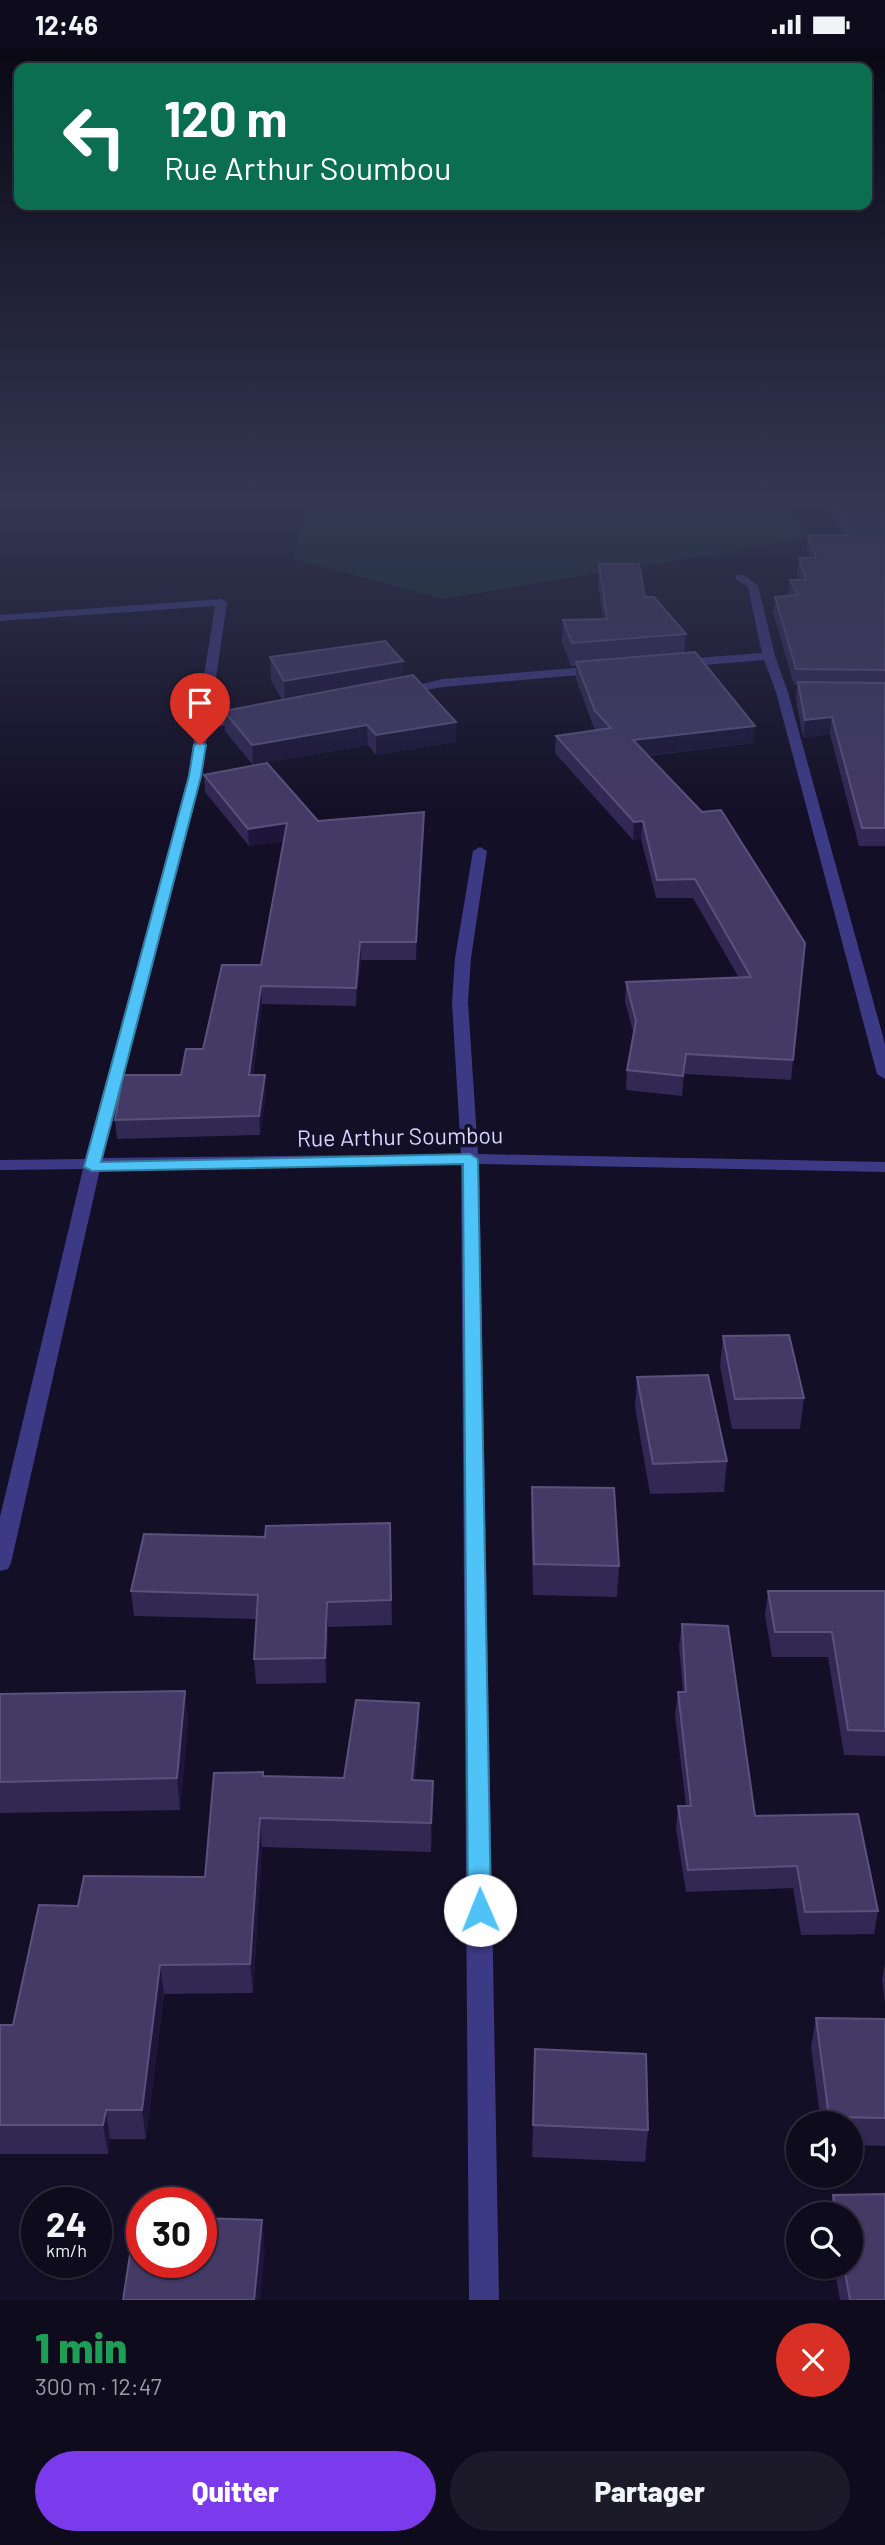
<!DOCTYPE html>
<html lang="fr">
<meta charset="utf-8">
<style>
:root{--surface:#0e0b1c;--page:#1c1929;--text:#f1f3f6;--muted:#9b9ba3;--line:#2e2b3b;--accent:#7c3aed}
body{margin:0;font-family:Barlow,sans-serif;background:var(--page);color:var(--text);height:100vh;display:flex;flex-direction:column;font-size:26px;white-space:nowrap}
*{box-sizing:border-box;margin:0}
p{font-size:23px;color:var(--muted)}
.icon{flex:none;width:38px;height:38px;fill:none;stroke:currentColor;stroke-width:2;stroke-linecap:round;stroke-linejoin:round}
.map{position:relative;height:2251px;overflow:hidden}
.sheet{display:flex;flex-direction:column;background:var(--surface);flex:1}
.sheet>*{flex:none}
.top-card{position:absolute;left:14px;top:14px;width:858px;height:147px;border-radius:14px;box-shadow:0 2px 5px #0004,0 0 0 2px var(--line);background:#0b6e4f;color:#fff;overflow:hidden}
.tools{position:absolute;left:786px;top:2062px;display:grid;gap:14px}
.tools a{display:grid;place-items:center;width:77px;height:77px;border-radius:50%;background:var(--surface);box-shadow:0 2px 5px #0004,0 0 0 2px var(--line);font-size:35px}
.speed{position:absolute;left:21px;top:2138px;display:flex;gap:14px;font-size:35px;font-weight:700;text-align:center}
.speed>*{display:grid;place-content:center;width:91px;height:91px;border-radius:50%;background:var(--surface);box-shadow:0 2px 5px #0004,0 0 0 2px var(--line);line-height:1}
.speed small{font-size:18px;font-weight:400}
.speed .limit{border:10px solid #d22;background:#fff;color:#111}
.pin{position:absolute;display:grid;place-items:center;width:60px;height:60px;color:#fff;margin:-72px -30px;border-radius:50% 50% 50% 0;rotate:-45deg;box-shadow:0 0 7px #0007}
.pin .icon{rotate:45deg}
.me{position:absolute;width:77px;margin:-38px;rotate:359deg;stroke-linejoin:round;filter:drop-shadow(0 0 5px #0008)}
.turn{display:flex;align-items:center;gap:24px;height:147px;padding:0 35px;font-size:32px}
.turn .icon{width:91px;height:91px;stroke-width:2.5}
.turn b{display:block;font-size:49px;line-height:60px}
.round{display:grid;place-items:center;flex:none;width:74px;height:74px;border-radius:37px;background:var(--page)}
.summary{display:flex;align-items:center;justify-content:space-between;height:119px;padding:0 35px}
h1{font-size:42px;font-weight:800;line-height:52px;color:#1e9e55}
.cta{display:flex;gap:14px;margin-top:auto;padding:14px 35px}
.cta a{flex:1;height:80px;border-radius:42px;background:var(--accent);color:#fff;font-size:28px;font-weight:800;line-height:80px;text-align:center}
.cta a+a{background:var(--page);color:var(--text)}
.status{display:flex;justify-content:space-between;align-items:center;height:49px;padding:0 35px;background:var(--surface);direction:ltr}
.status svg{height:19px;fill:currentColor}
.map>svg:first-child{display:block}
.green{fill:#12302f}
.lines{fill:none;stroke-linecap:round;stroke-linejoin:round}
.minor{fill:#3d3a85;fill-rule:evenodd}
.wall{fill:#312854}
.shaded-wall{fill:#1d163a}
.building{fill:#433a66;stroke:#5a527e;stroke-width:2}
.route{fill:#4fc3f7;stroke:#337fa1;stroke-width:2}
.labels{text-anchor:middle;stroke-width:7;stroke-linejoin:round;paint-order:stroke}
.street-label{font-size:23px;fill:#d9d4ff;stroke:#130f26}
</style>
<div class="status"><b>12:46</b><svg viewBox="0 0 49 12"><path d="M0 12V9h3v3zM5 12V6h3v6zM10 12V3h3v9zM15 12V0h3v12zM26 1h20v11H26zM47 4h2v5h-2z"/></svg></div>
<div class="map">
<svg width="885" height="2251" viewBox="0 0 885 2251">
<rect width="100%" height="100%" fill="#130f26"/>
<path class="green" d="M307,450H783L811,489L443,550L294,510Z"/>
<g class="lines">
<g class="minor">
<path d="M736,526H744L758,537L775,607L788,643L885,995V1030L877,1025L776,643L764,611L681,618L675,614L681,610L762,604L748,538L736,530Z"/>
<path d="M221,550L227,553L210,671L248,664L254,668L248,672L208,679L202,727L103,1109L461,1105L452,953L455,909L473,802L480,798L487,802L471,909L468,953L478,1105L885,1113V1123L479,1115L499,2251H469L461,1115L100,1120L11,1514L8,1520L0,1522V1468L83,1120L0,1121V1111L85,1110L188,727L215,557L0,572V566Z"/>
<path d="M598,617L604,621L602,624L443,638L403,645L397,641L443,630Z"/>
</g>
</g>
<g class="wall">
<path d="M824,450H885V797H859L830,685L803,689L796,650L797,636H794L773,563L775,548L788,547L790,531H799L797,525L799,509H810L807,501L808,486H841Z"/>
<path d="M599,515L645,548L686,585L684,604L754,694L648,707L805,894L791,1031L685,1025L682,1047L626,1041L627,1021L634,986L625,953L626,933L739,929L693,849H656L641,790L633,791L555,704L556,687L596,681L594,679L576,630V617H571L562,593L563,571L603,570L598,537Z"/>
<path d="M270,608L403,612V628L456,693L376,706L368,696L253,716L225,682L224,662L282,651L271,631Z"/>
<path d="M204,726L318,772L424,763V780L416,911H361L356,957L262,955L253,1026L266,1045L260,1086L117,1090L115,1071L181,1026L203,1000L261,916L284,792L249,797L205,743Z"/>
<path d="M723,1287L804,1349L800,1380H732L720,1317Z"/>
<path d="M637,1328L727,1412L724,1443L650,1445L635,1358Z"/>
<path d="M532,1438L619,1517L617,1548L533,1546L531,1469Z"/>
<path d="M390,1474L392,1576L328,1578L326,1634L256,1635L254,1610L257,1570L134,1567L131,1542L265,1488Z"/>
<path d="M768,1542H885V1707L844,1706L828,1608H772L765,1566Z"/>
<path d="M682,1575L755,1767L878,1862L874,1885L801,1886L793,1839L686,1843L676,1780L678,1757H686L675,1666L678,1643H683L679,1597Z"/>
<path d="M185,1642L188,1673L180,1761L0,1764V1645Z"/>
<path d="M420,1683L415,1731L433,1761L431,1803L262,1798L253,1944L164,1945L146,2090H110L108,2105H0V1976H13L78,1857L205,1828L263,1727L344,1729Z"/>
<path d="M885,1914V1954L882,1931Z"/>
<path d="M816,1969L885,1970V2097L850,2096V2074H821L811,1998Z"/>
<path d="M535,2000L648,2081L645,2113L532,2108Z"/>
<path d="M885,2145V2251H840L834,2217H850V2165H829L833,2146Z"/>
</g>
<g class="shaded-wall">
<path d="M403,612V634L285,655L284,632Z"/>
<path d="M832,668L830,685L803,689L805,671Z"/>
<path d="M456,673V693L376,706V686Z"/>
<path d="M367,676L368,696L253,716L252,696Z"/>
<path d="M755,677L754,694L632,708L633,691Z"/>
<path d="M424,763V780L416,911V893Z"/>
<path d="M643,772L641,790L633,791L634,773Z"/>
<path d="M287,774L288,791L249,797L248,780Z"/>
<path d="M360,893L361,911L356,957V939Z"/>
<path d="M261,937L262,955L250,1044L249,1026Z"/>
<path d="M686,1005L685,1025L682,1047L683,1027Z"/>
<path d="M265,1026L266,1045L260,1086L259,1067Z"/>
<path d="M327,1553L328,1578L326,1634L325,1609Z"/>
<path d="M185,1642L188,1673L180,1761L177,1729Z"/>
<path d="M419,1654L420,1683L412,1760V1731Z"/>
<path d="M433,1732V1761L431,1803V1774Z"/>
<path d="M260,1769L262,1798L253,1944L250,1915Z"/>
<path d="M160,1916L164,1945L146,2090L142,2061Z"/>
<path d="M106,2061L110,2090L108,2105L103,2076Z"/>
<path d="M262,2171L265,2202L260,2251H254Z"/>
</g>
<g class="building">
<path d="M832,450H885V621L796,620L775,548L798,546L790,531H806L799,509H816L808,486H849Z"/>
<path d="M599,515H639L645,548H654L686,585L572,594L563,571L607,570Z"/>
<path d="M385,592L403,612L284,632L270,608Z"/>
<path d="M695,603L755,677L633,691L702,763L721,761L805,894L793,1011L686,1005L683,1027L627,1021L636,972L626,933L751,928L695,830L657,831L643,772L634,773L556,687L611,679L595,662L576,613Z"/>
<path d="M413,626L456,673L376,686L367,676L252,696L224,662Z"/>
<path d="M798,633L885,634V779H862L832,668L805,671Z"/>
<path d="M267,714L318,772L424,763L416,893H360L356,939L261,937L249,1026H265L259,1067L115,1071L123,1026H181L186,1000H203L222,916H261L287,774L248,780L204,726Z"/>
<path d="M789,1286L804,1349L735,1350L723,1287Z"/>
<path d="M708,1326L727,1412L653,1415L637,1328Z"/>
<path d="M532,1438L614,1439L619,1517L534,1515Z"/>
<path d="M390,1474L391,1551L327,1553L325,1609L254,1610L258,1546L131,1542L144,1485L265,1488L266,1477Z"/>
<path d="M768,1542H885V1682L848,1681L832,1583H775Z"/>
<path d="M682,1575L728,1577L755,1767L858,1765L878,1862L805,1863L797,1817L688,1821L678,1757H691L678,1643H686Z"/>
<path d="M185,1642L177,1729L0,1733V1645Z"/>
<path d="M356,1651L419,1654L412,1731L433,1732L431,1774L260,1769L250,1915L160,1916L142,2061H106L103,2076H0V1976H13L39,1856L78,1857L84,1827L205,1828L214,1724L263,1723V1727L344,1729Z"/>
<path d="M816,1969L885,1970V2069L829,2068Z"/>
<path d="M535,2000L646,2005L648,2081L533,2076Z"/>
<path d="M885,2145V2251H850L844,2217H850V2165H836L833,2146Z"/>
<path d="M136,2167H142V2214H201V2169L262,2171L254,2251H123Z"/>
</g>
<linearGradient id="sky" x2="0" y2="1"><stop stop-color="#0a0815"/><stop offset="0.59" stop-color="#333752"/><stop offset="1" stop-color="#333752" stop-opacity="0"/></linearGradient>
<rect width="885" height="765" fill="url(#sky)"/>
<path class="route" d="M200,693L206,696L201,727L101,1113L470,1105L478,1110L491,1861L488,1869L480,1872L471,1869L468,1861L463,1115L92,1122L84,1118L189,727L194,696Z"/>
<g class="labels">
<g class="street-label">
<text transform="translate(400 1088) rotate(-1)" y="8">Rue Arthur Soumbou</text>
</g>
</g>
</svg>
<div class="tools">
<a><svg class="icon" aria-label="sound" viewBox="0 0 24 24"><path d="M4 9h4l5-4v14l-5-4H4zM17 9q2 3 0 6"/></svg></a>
<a><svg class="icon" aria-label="search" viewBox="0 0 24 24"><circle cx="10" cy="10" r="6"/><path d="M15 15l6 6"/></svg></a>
</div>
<div class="speed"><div>24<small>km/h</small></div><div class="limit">30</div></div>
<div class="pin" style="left:200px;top:696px;background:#d93025"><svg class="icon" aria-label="arrive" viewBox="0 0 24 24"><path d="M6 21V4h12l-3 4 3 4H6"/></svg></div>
<svg class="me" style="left:480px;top:1861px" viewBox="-20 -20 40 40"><circle r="19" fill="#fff"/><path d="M0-13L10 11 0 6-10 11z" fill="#4fc3f7"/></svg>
<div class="top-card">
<div class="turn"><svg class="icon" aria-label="left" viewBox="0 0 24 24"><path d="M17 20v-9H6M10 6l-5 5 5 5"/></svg><div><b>120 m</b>Rue Arthur Soumbou</div></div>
</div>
</div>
<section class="sheet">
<div class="summary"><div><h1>1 min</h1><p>300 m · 12:47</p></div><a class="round" style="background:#d93025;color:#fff"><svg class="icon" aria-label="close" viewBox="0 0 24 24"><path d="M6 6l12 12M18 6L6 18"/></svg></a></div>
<div class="cta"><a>Quitter</a><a>Partager</a></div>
</section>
